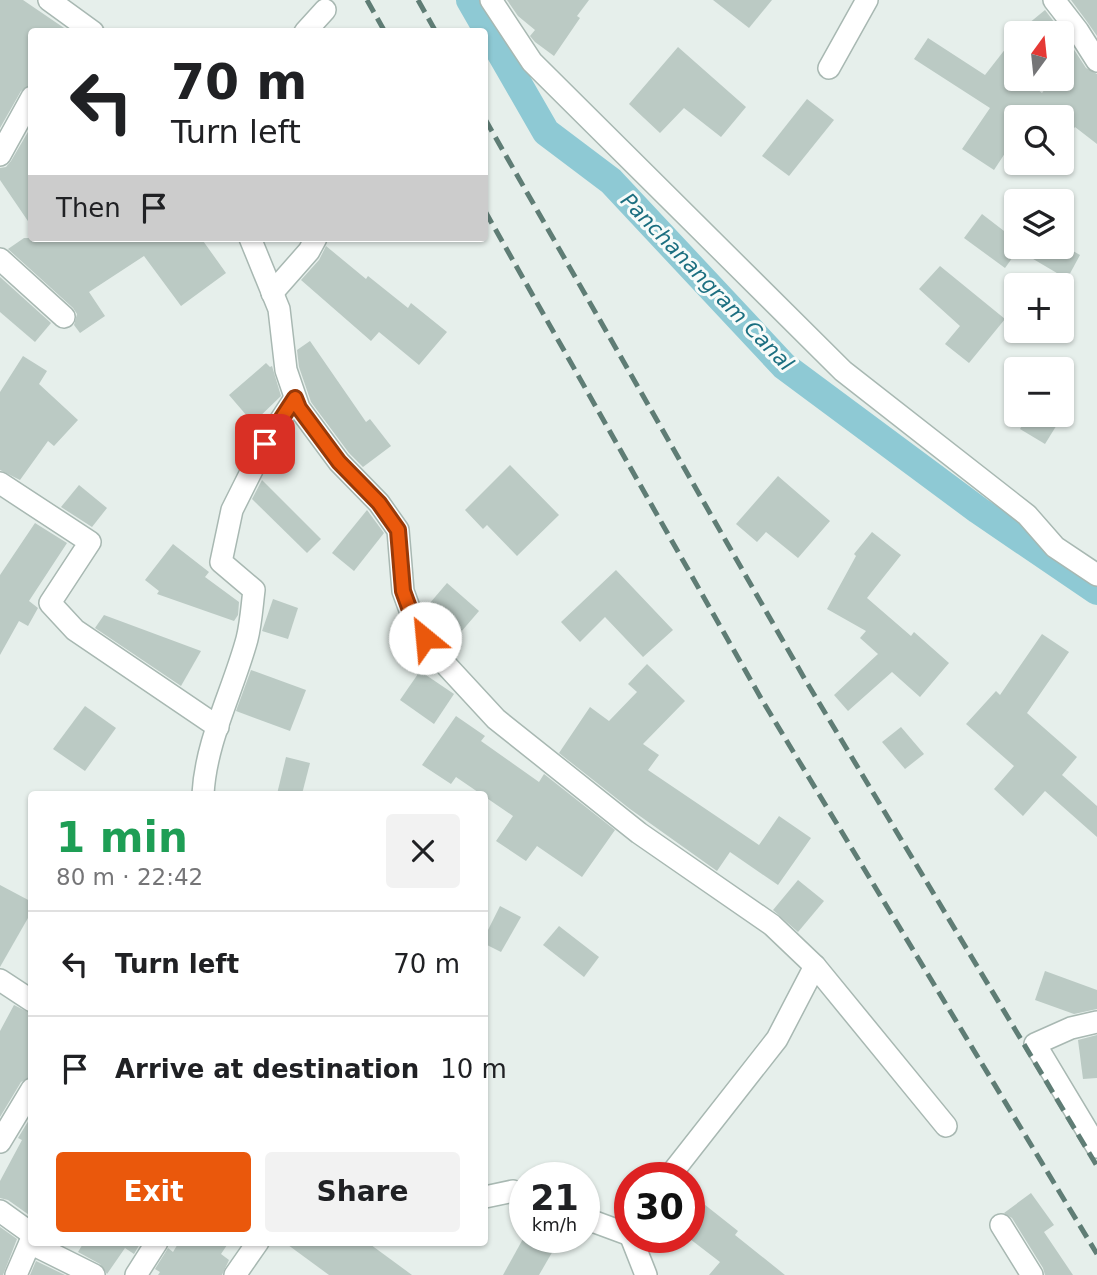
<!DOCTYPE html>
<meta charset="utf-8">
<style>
:root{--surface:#fff;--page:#f2f2f2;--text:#202124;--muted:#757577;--line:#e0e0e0;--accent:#ea580c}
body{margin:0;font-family:"DejaVu Sans",sans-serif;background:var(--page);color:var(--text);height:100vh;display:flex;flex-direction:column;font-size:26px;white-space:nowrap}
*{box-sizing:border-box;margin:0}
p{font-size:23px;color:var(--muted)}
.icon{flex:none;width:38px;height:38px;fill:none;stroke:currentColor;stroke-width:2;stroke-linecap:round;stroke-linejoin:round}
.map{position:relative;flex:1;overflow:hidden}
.details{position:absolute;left:28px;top:791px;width:460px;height:455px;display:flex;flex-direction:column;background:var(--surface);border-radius:7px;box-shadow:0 2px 5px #0004}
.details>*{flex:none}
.top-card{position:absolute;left:28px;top:28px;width:460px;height:214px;border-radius:7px;box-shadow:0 2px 5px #0004;background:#fff;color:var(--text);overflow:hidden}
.needle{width:46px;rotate:15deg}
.controls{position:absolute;left:1004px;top:21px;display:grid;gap:14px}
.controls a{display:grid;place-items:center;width:70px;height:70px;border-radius:7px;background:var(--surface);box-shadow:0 2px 5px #0004;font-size:35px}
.speed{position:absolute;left:509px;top:1162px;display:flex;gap:14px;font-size:35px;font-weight:700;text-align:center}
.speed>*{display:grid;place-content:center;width:91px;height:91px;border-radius:50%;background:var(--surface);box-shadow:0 2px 5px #0004;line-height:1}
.speed small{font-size:18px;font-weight:400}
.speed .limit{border:10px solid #d22;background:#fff;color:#111}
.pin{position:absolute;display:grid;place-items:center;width:60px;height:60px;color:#fff;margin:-30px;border-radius:14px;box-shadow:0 4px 10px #0006}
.me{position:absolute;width:77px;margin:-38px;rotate:332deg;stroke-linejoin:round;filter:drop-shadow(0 0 5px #0008)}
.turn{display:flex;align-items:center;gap:24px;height:147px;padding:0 28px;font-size:32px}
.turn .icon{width:91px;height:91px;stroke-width:2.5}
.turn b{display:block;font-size:49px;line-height:60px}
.then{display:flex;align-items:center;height:66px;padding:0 28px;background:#0003;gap:14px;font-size:26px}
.round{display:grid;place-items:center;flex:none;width:74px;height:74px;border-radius:7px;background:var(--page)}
.overview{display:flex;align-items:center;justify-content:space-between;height:119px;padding:0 28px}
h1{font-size:42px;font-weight:700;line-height:52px;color:#1e9e55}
.action{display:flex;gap:14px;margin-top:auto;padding:14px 28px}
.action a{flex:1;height:80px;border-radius:7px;background:var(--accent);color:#fff;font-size:28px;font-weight:700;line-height:80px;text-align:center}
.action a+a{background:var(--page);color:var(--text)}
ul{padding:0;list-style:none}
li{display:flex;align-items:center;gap:21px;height:105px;padding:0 28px;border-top:2px solid var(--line)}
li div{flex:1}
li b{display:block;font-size:26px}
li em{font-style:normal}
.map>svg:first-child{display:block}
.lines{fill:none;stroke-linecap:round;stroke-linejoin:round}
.canal{stroke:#8ec9d4;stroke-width:28}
.building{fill:#bbcac4}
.minor-casing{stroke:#a8b8b2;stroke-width:24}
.minor{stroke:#fff;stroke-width:21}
.rail{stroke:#5f7d75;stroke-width:5;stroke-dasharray:14 7;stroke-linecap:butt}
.route-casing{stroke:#983908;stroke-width:18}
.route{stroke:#ea580c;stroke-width:12}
.labels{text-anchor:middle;stroke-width:6;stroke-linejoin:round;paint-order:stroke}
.water-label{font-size:21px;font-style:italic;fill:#1c6f80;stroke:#f7fbf9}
</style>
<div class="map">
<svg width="1097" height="1275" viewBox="0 0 1097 1275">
<rect width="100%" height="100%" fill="#e6efeb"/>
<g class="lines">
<path class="canal" d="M470,0L546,132L611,181L784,366L978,510L1097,591"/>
</g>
<g class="building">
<path d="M0,0H23L70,32H32V84L21,91L0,128Z"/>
<path d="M507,0H589L577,16L580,18L554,56L535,42L530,36L535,30L518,16Z"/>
<path d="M713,0H772L749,28Z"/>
<path d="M1071,0H1097V36L1088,23Z"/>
<path d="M1045,10L1067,39L1086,68L1097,74V144L1075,127L1062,145V117H1017V135L994,170L962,149L990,108L914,59L928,38L985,75L1017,34V79H1024L1042,93L1053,79H1062V33H1017Z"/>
<path d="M678,47L746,107L721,137L684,108L660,133L629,104Z"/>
<path d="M807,99L834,120L789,176L762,156Z"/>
<path d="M32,125V227L0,180V168L6,167L11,161Z"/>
<path d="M982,214L1017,241V247H1066L1080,255L1067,279L1018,250L1005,268L964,238Z"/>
<path d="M24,238H201L226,273L181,306L144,256L89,292L105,316L80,333L74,325L77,314L73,308L8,249Z"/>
<path d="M326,246L366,279L368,276L408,308L411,303L447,332L419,365L379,332L371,341L301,280L319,260Z"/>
<path d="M940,266L1005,319L969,363L945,344L960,326L919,289Z"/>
<path d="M0,277L51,323L35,342L0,312Z"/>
<path d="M310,341L366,422L370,419L391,446L363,467L349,453L311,402L299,367L297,350Z"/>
<path d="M23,356L47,371L39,384L78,420L54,446L48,441L20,480L0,470V392Z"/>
<path d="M266,363L270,367L272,366L281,396L253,423L229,395Z"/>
<path d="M1029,415H1063L1045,444L1020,429Z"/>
<path d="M510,465L559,515L517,556L487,525L483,529L465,510Z"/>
<path d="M778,476L830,521L798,558L766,532L757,542L736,524Z"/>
<path d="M262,480L321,539L307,553L252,499Z"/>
<path d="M79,485L107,508L92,527L61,507Z"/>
<path d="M367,510L384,533L354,571L332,553Z"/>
<path d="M35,523L67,543L29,601L38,608L28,626L19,621L0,655V575Z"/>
<path d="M872,532L901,555L867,598L911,636L914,632L949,663L920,697L892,672L848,711L834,695L878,654L860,638L866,631L827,609L856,556L854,554Z"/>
<path d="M173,544L209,572L205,577L239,602L238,615L234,621L157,594L159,591L145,580Z"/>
<path d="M616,570L673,630L643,657L605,617L580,642L561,622Z"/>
<path d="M447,583L479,611L448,647L427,618L424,610Z"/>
<path d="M273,599L298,608L288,639L262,631Z"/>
<path d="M104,615L201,651L181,686L95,628Z"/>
<path d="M1042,634L1069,652L1027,713L1077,757L1062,775L1097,806V837L1045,791L1023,816L994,789L1014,766L966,724L996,691L1000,695Z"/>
<path d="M647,664L685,701L643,744L659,755L648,770L759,845L779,816L811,838L778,885L730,852L717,871L630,809L559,753L590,707L609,721L637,692L628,684Z"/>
<path d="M251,670L306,690L290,731L236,711Z"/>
<path d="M420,671L454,694L434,724L400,700Z"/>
<path d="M85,706L116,728L85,771L53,749Z"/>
<path d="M456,716L485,736L481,741L539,782L544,774L615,830L582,877L537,846L526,861L496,841L513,816L456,777L451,784L422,765Z"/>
<path d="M901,727L924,754L905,769L882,742Z"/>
<path d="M286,757L310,763L302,794H277Z"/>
<path d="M798,880L824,901L798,932L773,910Z"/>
<path d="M0,885L32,902V911L0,967Z"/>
<path d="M500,906L521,917L501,952L485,944V936Z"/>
<path d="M559,926L599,957L584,977L543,945Z"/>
<path d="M1045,971L1097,990V1009L1074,1014L1035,1000Z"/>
<path d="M14,1005L32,1014V1076L21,1082L0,1117V1031Z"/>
<path d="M1097,1035V1078L1083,1079L1078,1040Z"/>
<path d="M32,1115V1217L8,1200L0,1198V1181L22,1140L18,1138Z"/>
<path d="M690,1193L738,1231L735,1235L785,1275H709L720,1262L690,1239Z"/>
<path d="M1031,1193L1054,1225L1044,1232L1073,1275H1045L1043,1268L1012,1218L1004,1213Z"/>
<path d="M0,1227L17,1239L3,1275H0Z"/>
<path d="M524,1237H561L539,1275H503Z"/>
<path d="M84,1242H141L134,1254L125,1248L107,1274L100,1264L78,1252Z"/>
<path d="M179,1242H229L221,1254L229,1260L222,1275H158L160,1272L155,1269L168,1248L173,1252Z"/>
<path d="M284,1242H367L412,1275H329Z"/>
<path d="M36,1261L65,1275H30Z"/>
</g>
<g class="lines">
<g class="minor-casing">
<g id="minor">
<path d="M49,0L93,32"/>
<path d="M491,0L532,62L843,371L1027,515L1055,547L1097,575"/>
<path d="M1054,0L1078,31L1097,61"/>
<path d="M305,32L325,10"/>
<path d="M829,68L867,0"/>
<path d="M0,155L32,97"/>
<path d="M250,238L279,309L286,370L299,408L339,462L379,503L398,530L403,591L415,624L435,653L496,719L639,833L772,925L815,966L777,1039L668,1178"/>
<path d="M0,259L64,317"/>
<path d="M272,293L309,251L316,238"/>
<path d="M0,483L90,542L50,603L75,630L218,727"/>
<path d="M203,794C206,740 233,691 247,639C251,623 252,606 254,590L221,562L232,510L265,444L295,398"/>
<path d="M815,966L946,1126"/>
<path d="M0,980L32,1001"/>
<path d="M1097,1022L1071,1028L1035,1044L1097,1147"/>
<path d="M0,1142L32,1089"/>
<path d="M485,1197L513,1191L525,1196"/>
<path d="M0,1211L32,1234"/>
<path d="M584,1218L630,1235"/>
<path d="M1001,1225L1032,1275"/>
<path d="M631,1237L646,1275"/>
<path d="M30,1243L94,1275"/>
<path d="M16,1275L32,1238"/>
<path d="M136,1275L157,1242"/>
<path d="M235,1275L258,1242"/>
</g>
</g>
<use href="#minor" class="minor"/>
<g class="rail">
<path d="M367,0L385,32"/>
<path d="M418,0L436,32"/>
<path d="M485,119L803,676L1097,1166"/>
<path d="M485,211L762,700L1097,1254"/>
</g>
</g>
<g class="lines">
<g class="route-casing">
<path id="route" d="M265,444L295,398L299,408L339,462L379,503L398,530L403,591L415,624L425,638"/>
</g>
<use href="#route" class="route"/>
</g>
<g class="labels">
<g class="water-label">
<text transform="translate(707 282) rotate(46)" y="7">Panchanangram Canal</text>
</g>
</g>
</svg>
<div class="controls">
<a><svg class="needle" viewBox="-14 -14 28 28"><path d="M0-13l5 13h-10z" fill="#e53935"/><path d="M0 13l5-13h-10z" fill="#757577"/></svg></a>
<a><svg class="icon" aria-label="search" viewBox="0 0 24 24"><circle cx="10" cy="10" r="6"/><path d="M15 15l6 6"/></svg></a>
<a><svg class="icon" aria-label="layers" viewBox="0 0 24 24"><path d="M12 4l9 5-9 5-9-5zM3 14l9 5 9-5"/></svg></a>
<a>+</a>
<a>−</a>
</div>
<div class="speed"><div>21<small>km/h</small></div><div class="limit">30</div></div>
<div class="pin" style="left:265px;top:444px;background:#d93025"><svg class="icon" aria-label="arrive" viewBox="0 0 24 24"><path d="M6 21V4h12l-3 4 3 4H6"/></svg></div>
<svg class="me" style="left:425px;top:638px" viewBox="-20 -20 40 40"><circle r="19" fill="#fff"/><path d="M0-13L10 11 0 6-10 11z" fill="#ea580c"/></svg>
<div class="top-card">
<div class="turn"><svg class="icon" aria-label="left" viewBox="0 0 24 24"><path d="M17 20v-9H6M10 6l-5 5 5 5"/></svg><div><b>70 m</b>Turn left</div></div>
<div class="then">Then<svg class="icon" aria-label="arrive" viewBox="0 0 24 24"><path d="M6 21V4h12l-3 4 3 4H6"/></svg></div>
</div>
<section class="details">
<div class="overview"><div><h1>1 min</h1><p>80 m · 22:42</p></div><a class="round"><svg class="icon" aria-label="close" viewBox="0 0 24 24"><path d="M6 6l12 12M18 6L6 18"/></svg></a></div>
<ul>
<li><svg class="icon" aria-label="left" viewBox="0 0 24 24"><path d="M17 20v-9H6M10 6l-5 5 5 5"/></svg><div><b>Turn left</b></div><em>70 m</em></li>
<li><svg class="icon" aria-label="arrive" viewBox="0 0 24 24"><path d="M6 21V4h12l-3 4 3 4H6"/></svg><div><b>Arrive at destination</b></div><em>10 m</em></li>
</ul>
<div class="action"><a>Exit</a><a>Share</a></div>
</section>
</div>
